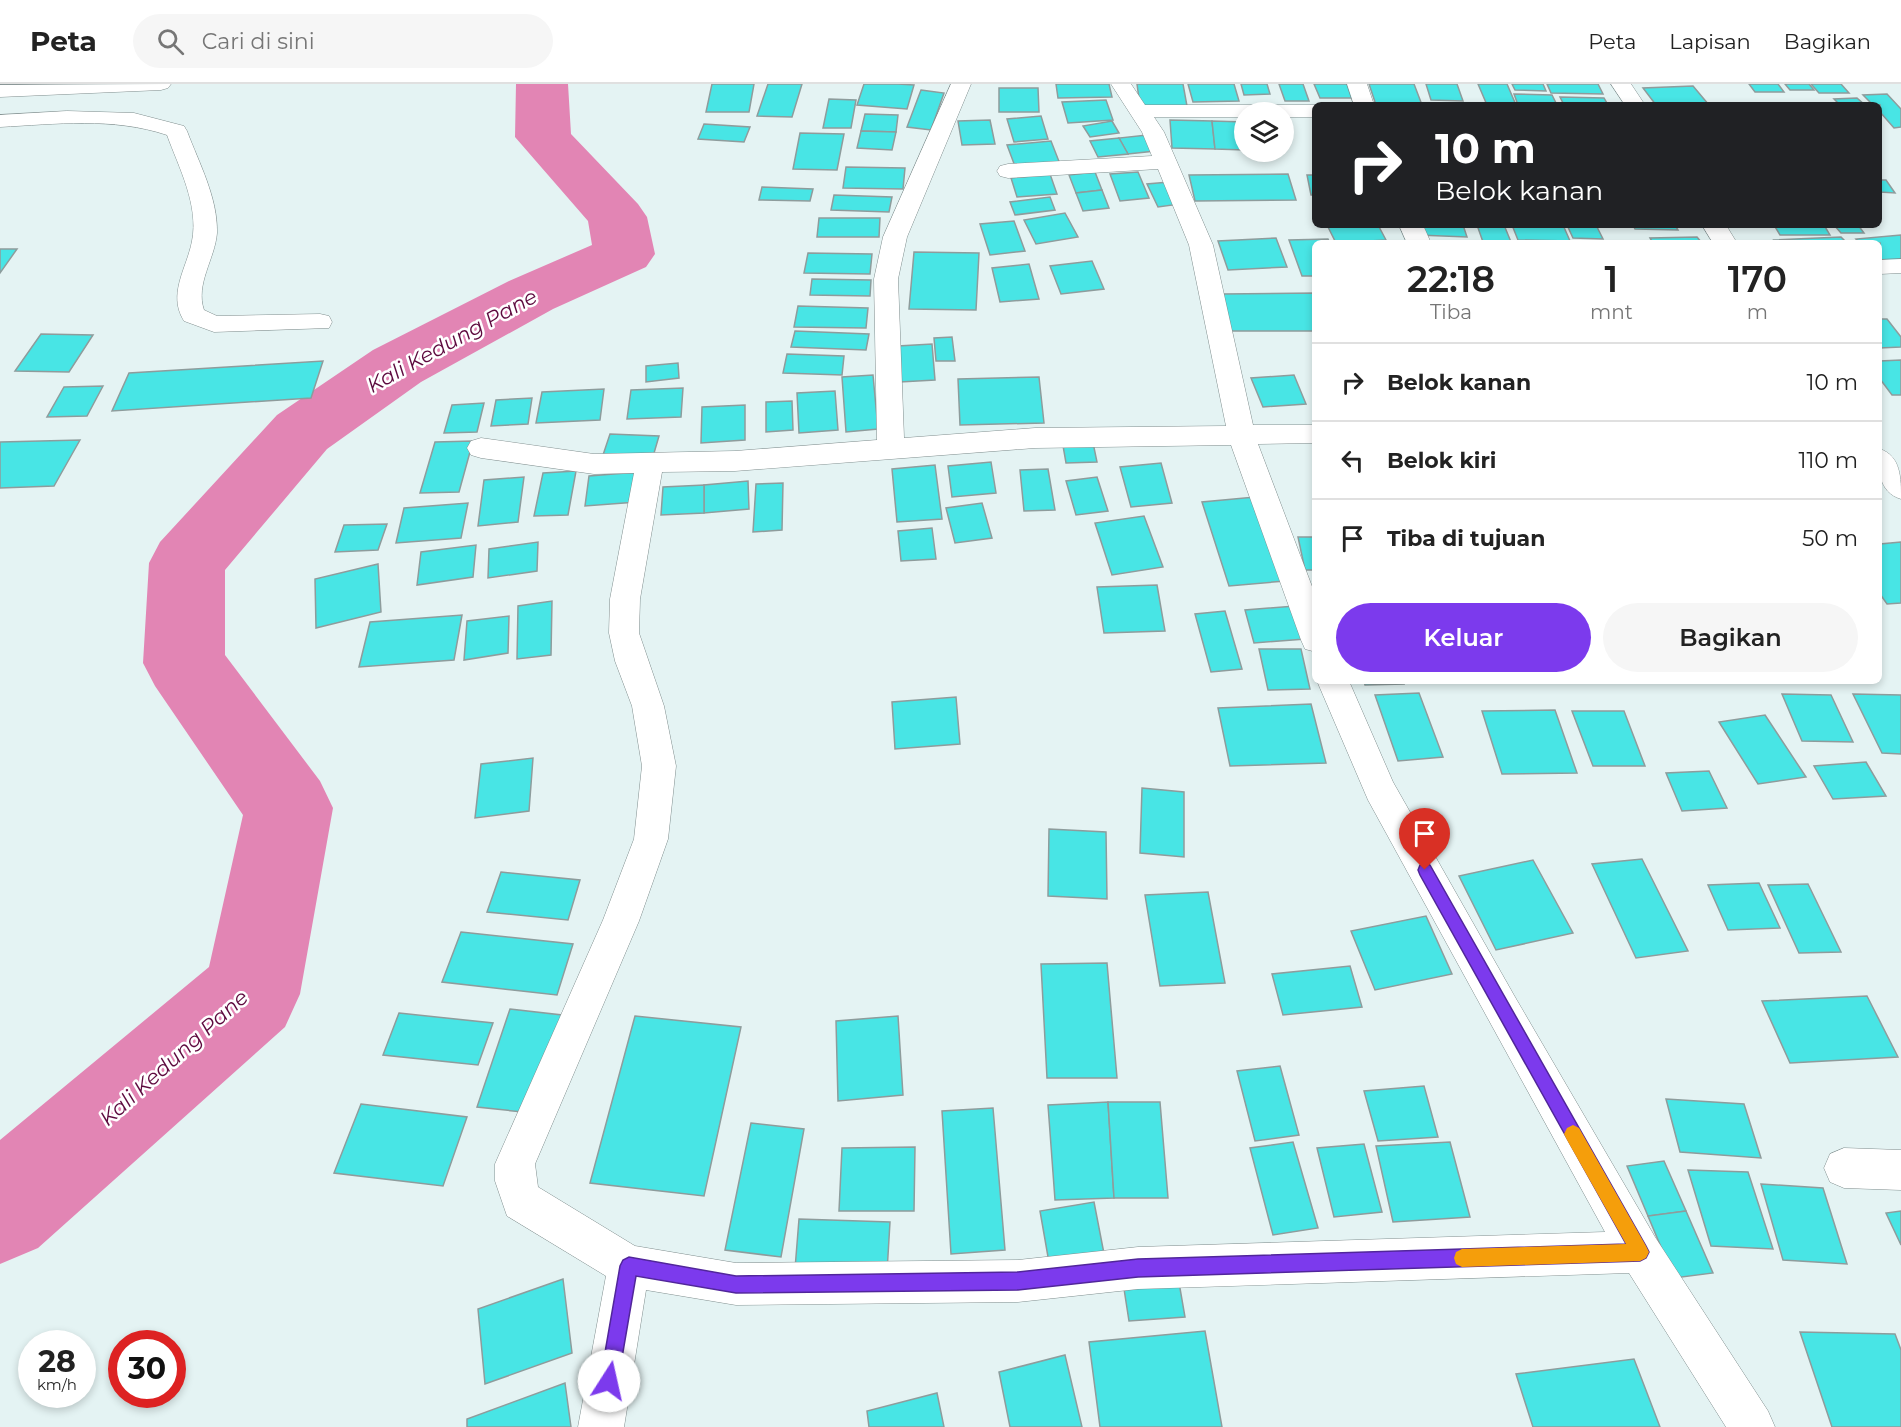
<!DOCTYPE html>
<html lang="id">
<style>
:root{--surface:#fff;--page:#f6f6f6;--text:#222;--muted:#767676;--line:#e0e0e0;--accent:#7c3aed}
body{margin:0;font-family:Montserrat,sans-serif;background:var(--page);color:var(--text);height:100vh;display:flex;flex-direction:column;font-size:22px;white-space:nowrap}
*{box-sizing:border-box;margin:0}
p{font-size:20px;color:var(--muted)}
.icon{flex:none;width:33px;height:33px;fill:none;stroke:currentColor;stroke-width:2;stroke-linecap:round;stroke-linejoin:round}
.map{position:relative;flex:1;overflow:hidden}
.panel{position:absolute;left:1312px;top:156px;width:570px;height:444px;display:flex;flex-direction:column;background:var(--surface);border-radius:9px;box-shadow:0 3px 9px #0003}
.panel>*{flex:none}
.banner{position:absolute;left:1312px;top:18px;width:570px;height:126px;border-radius:9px;box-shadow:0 3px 9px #0003;background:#202124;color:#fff;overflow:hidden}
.buttons{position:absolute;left:1234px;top:18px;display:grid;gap:12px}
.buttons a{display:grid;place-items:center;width:60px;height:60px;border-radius:50%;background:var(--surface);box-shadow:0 3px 9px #0003;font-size:30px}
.speed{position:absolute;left:18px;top:1246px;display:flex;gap:12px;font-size:30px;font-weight:700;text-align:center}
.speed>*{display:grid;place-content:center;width:78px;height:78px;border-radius:50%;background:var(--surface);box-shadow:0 3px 9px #0003;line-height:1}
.speed small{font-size:15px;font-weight:400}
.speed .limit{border:9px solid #d22;background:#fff;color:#111}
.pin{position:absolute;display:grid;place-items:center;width:51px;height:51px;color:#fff;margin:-62px -26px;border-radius:50% 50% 50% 0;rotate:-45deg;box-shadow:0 0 6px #0007}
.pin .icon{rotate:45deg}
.me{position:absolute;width:66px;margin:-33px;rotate:10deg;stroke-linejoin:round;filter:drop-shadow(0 0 4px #0008)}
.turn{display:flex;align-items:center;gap:21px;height:126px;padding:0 24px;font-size:27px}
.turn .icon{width:78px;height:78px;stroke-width:2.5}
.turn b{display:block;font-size:42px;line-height:51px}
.eta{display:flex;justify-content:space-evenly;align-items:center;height:102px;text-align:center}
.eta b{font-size:36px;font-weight:600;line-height:42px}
.action{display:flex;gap:12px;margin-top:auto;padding:12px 24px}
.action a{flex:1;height:69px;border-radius:36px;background:var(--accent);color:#fff;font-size:24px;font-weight:600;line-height:69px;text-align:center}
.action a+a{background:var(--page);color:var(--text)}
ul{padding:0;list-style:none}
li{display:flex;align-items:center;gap:18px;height:78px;padding:0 24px;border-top:2px solid var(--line)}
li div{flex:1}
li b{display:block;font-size:22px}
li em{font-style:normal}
header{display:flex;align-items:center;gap:36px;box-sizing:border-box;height:84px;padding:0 30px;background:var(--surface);border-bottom:2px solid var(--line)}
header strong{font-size:28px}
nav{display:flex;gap:33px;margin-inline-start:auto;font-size:21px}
.search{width:420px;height:54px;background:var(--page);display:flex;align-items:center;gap:15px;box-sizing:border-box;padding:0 21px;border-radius:33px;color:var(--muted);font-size:22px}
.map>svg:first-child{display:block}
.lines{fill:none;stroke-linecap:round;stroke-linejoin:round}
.river{fill:#e285b4;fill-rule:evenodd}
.building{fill:#48e5e5;stroke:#8e9c9c;stroke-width:1.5}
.minor-casing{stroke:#808e8e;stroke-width:1}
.minor{fill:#fff;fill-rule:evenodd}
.route{fill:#7c3aed;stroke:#51269a;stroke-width:1.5}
.slow{fill:#f59e0b}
.labels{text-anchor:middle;stroke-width:5;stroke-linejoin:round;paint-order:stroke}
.water-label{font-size:21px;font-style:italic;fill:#5d093e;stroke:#fff}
</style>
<header>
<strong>Peta</strong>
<div class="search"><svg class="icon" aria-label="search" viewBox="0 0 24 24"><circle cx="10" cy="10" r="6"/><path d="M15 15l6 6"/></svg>Cari di sini</div>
<nav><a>Peta</a><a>Lapisan</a><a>Bagikan</a></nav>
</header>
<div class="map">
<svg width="1901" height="1343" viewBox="0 0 1901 1343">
<rect width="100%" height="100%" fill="#e4f3f3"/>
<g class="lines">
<path class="river" d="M516,0H568L571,50L638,120L647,133L655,170L646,183L553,225L421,298L327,365L225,486V571L320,697L333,724L300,910L285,943L38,1164L0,1180V1056L209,883L243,731L155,602L143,579L149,479L160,458L277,331L373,266L509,197L592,161L588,137L515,53Z"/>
</g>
<g class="building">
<path d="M712,0H754L749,28H706Z"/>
<path d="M768,0H802L792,33L757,32Z"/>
<path d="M864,0H898L914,1L907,25L857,21Z"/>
<path d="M1056,0H1109L1112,13L1058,14Z"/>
<path d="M1137,0H1183L1187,22H1140Z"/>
<path d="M1188,0H1234L1239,17L1193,18Z"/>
<path d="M1241,0H1267L1270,10L1244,11Z"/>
<path d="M1279,0H1303L1309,17H1285Z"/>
<path d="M1314,0H1350L1356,14H1320Z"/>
<path d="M1369,0H1414L1422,21H1376Z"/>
<path d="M1426,0H1457L1463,17L1431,16Z"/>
<path d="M1478,0H1507L1516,21H1487Z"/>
<path d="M1512,0H1543L1546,7L1515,6Z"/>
<path d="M1547,0H1598L1603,10L1551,9Z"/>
<path d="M1749,0H1778L1784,8H1755Z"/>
<path d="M1785,0H1809L1814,6H1790Z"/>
<path d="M1811,0H1841L1849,9H1819Z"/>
<path d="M1693,2L1709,21H1656L1643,4Z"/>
<path d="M999,4H1038L1039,28H999Z"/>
<path d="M921,6L944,9L931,46L907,43Z"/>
<path d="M1514,10L1552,11L1557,21H1518Z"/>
<path d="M1887,10L1901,25V43L1894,44L1880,28V21H1873L1863,11Z"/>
<path d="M1560,13L1604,14L1608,21H1564Z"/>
<path d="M1857,14L1865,21H1840L1834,15Z"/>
<path d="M829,15L856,16L851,44H823Z"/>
<path d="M1106,16L1113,36L1068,39L1062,18Z"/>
<path d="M865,30L898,31L896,48L861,47Z"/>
<path d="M1041,32L1048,55L1014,58L1007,35Z"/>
<path d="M990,36L995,60L962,61L958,37Z"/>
<path d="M1170,36L1212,37L1215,65L1172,64Z"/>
<path d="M1112,37L1119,49L1090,53L1083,42Z"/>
<path d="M1212,37L1245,38V66L1215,65Z"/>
<path d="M704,40L750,43L744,58L698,55Z"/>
<path d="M861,47L896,48L892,66L857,64Z"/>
<path d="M800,49L844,50L837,86L793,85Z"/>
<path d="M1147,51L1155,67L1128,70L1119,54Z"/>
<path d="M1119,54L1128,70L1098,73L1090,57Z"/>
<path d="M1051,57L1060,80L1016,85L1007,61Z"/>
<path d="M846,83L905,84L903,105L843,104Z"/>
<path d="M1095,88L1102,106L1076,109L1069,91Z"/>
<path d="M1138,88L1149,114L1120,117L1110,90Z"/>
<path d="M1050,90L1057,110L1017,113L1011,94Z"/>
<path d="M1288,90L1296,116L1195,117L1189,91Z"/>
<path d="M1307,91H1316V111H1311Z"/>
<path d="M1880,96H1886L1895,109L1880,108Z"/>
<path d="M1169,98L1180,120L1158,123L1147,100Z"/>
<path d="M762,103L813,105L810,117L759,116Z"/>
<path d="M1102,106L1109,124L1083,127L1076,109Z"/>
<path d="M834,111L892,113L889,128L831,126Z"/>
<path d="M1050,113L1055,126L1015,131L1010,118Z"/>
<path d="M1065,129L1078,153L1036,160L1024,136Z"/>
<path d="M819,134H880L879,153H817Z"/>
<path d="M1014,137L1025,167L990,171L980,140Z"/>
<path d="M1327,141H1378L1386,156L1336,159Z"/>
<path d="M1415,141H1463L1467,153L1418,151Z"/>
<path d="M1477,141H1504L1511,158H1483Z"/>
<path d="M1512,141H1563L1570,157L1518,156Z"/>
<path d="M1567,141H1596L1603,155L1573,154Z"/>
<path d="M1633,141H1675L1678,146L1635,145Z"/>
<path d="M1774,141H1824L1830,151H1780Z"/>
<path d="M1834,141H1858L1864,149H1841Z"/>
<path d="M1901,151V177L1880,179V159H1860L1856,155Z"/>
<path d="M1697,153L1702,159H1653L1650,154Z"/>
<path d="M1841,153L1847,159H1777L1774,156Z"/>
<path d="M1276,154L1287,183L1228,186L1218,157Z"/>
<path d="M1328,155L1330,159H1316V192H1302L1289,156Z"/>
<path d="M0,165H17L0,189Z"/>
<path d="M914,168L979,169L976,226L909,225Z"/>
<path d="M808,169L872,170L870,190L804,189Z"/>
<path d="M1092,177L1104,205L1061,210L1050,182Z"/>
<path d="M1029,180L1039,215L1000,218L992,184Z"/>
<path d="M812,195L871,196L870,212L810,211Z"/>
<path d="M1316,209V247H1230L1222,210Z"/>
<path d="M798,222L868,224L866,244L794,243Z"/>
<path d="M1880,235H1887L1901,253V263L1880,264Z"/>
<path d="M795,247L869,250L866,266L791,263Z"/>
<path d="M41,250L93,251L69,288L15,287Z"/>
<path d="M952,253L955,277H936L934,254Z"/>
<path d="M932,260L935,296L900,298L898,262Z"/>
<path d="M787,270L844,272L842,291L783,289Z"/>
<path d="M1901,276V311H1892L1880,295V277Z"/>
<path d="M323,277L311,314L112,327L129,289Z"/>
<path d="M678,279L679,294L646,298V282Z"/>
<path d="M873,291L878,345L846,348L842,293Z"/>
<path d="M1294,291L1306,320L1263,323L1251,294Z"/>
<path d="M1039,293L1044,339L960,341L958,295Z"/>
<path d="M103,302L87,332L47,333L64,303Z"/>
<path d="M683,304L681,333L627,335L631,306Z"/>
<path d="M604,305L600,336L536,339L542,308Z"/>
<path d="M835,307L838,346L799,349L797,309Z"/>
<path d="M532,314L528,340L491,342L496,316Z"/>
<path d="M792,317L793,346L766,348V318Z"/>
<path d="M484,319L477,348L444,349L452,321Z"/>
<path d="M745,321V356L701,359L702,323Z"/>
<path d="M610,350L659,352L652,376L602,374Z"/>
<path d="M1092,354L1097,378L1066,379L1062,356Z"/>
<path d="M80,356L54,402L0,404V358Z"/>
<path d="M473,357L459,408L420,409L435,358Z"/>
<path d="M991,378L996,409L952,413L948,382Z"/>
<path d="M1161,379L1172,419L1131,423L1120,383Z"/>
<path d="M935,381L942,435L897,438L892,385Z"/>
<path d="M1048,385L1055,426L1024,427L1020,386Z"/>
<path d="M576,387L568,431L534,432L543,389Z"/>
<path d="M639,388L637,418L585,422L589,392Z"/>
<path d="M524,393L518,438L478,442L484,396Z"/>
<path d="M1097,393L1108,427L1076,431L1066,397Z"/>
<path d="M748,397L749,425L704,429V401Z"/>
<path d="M783,399L782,446L753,448L756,400Z"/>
<path d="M704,401V429L661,431L663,403Z"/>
<path d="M1255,413L1285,497L1229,502L1202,418Z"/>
<path d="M468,419L461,454L396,459L404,424Z"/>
<path d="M982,419L992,454L955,459L946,424Z"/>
<path d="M1144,432L1163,483L1112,491L1095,439Z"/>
<path d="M387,440L378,466L335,468L344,441Z"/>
<path d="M932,444L936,475L901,477L898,447Z"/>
<path d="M1298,453H1316V486H1305Z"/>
<path d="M538,458L537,487L488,494L489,465Z"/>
<path d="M1901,458V519L1887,520L1880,510V460Z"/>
<path d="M476,461L473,493L417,501L421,468Z"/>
<path d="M378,480L381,528L316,544L315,495Z"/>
<path d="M1157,501L1165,547L1104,549L1097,503Z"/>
<path d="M552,517L551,571L517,575L518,522Z"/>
<path d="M1295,522L1305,555L1254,559L1245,526Z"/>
<path d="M1225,527L1242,585L1211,588L1195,530Z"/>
<path d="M462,531L454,576L359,583L370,538Z"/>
<path d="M509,532L508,569L464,576L467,537Z"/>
<path d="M1259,565H1301L1310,605L1268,606Z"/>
<path d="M1364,597H1403L1404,600L1365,601Z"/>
<path d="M1419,609L1443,673L1398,677L1375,611Z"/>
<path d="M1782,610L1831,611L1853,658L1802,657Z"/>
<path d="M1853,610L1901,611V670L1882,669Z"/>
<path d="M956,613L960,660L895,665L892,618Z"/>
<path d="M1311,620L1326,679L1230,682L1218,624Z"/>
<path d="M1555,626L1577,689L1502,690L1482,627Z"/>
<path d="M1572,627H1624L1645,682H1593Z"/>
<path d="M1765,631L1806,693L1758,700L1719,638Z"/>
<path d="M533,674L529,727L475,734L481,680Z"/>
<path d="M1866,678L1886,712L1833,715L1814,682Z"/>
<path d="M1709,687L1727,724L1682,727L1666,689Z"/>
<path d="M1142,704L1184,708V773L1140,769Z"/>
<path d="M1049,745L1106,748L1107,815L1048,812Z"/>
<path d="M1642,775L1688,867L1636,874L1592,780Z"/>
<path d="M1533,776L1573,849L1496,866L1459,792Z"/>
<path d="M501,788L580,796L568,836L487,828Z"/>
<path d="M1759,799L1780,844L1728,846L1708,801Z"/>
<path d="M1808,800L1841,868L1799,869L1768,801Z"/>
<path d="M1208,808L1225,899L1160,902L1145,811Z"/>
<path d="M1426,832L1452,890L1375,906L1351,847Z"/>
<path d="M461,848L573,860L557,911L442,898Z"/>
<path d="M1107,879L1117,994H1047L1041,880Z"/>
<path d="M1350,882L1362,923L1283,931L1272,890Z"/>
<path d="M1867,912L1898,973L1790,979L1762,917Z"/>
<path d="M510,925L562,931L532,1029L477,1023Z"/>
<path d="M399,929L493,939L478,981L383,971Z"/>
<path d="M635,932L741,943L704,1112L590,1099Z"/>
<path d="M898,932L903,1011L838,1017L836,937Z"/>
<path d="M1280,982L1299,1051L1255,1057L1237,987Z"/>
<path d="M1424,1002L1438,1053L1378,1057L1364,1007Z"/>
<path d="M1666,1015L1744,1020L1761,1074L1680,1068Z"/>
<path d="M1108,1018L1114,1114L1055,1116L1048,1021Z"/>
<path d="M1108,1018H1160L1168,1114H1114Z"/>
<path d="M361,1020L467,1033L443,1102L334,1089Z"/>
<path d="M993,1024L1005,1166L951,1170L942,1027Z"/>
<path d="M751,1039L804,1045L781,1173L725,1166Z"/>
<path d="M1293,1058L1318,1144L1273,1151L1250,1064Z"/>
<path d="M1450,1058L1470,1133L1393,1138L1376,1062Z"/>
<path d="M1364,1060L1382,1128L1334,1133L1317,1064Z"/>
<path d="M915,1063L914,1127H839L842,1064Z"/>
<path d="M1664,1077L1686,1127L1648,1132L1627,1082Z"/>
<path d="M1688,1086L1748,1088L1773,1165L1711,1162Z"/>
<path d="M1761,1100L1823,1104L1847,1180L1783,1176Z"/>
<path d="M1094,1118L1106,1180L1051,1190L1040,1127Z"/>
<path d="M1686,1127L1713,1189L1674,1194L1648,1132Z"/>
<path d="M1901,1127V1161L1886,1129Z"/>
<path d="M799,1135L890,1138L887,1188L795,1185Z"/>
<path d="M1177,1187L1185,1233L1129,1237L1122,1192Z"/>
<path d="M563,1195L572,1269L485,1300L478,1225Z"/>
<path d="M1205,1247L1222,1343H1100L1089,1258Z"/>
<path d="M1800,1248L1895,1250L1901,1266V1343H1832Z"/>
<path d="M1065,1271L1082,1343H1010L999,1288Z"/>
<path d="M1634,1275L1660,1343H1533L1516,1290Z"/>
<path d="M565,1299L571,1343H467V1335Z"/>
<path d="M937,1309L944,1343H869L867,1327Z"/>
</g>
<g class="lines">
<g class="minor-casing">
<g id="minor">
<path d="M171,0L168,4L161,6L0,13V1Z"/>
<path d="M951,0H971L907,153L898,195L904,354L1035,344L1226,342L1189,161L1158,85L1008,94L1000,92L997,87L1000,82L1008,80L1152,72L1142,48L1111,0H1131L1145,21H1317L1316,33H1284V28H1245V33H1154L1164,48L1213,161L1253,341H1316V359L1258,360L1316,513V568L1305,565L1301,556L1231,361L1035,364L735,387L662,388L640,515L639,549L664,622L676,682L668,755L639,837L535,1080L538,1103L635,1162L736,1179L1018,1176L1138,1163L1605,1148L1368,716L1317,597H1349L1393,698L1515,913L1655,1153L1768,1327L1775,1343H1726L1629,1189L1138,1205L1018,1218L736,1221L646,1206L624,1343H578L606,1192L507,1132L495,1097V1080L603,836L634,755L642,682L632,622L615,577L609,549L610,515L634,389L594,390L481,374L471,371L467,364L471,357L481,354L594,370L735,367L877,356L874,195L883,153Z"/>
<path d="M1347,0H1367L1374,21H1354Z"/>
<path d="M1611,0H1631L1645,21H1625Z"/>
<path d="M67,27L134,29L184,42L187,47C199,79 218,114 217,149C215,175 195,200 204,226L217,232L320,230L329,232L332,238L329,244L214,248L184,237C167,210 187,184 192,157C199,121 179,84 167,51C113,33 56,40 0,43V31Z"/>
<path d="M1399,141H1423L1431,159H1407Z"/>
<path d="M1702,141H1726L1737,159H1713Z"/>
<path d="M1901,175V189L1880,190V176Z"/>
<path d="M1880,365C1901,372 1901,394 1901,415C1878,408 1878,385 1880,365Z"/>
<path d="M1844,1064L1901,1066V1106L1844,1104L1830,1098L1824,1084L1830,1070Z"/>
</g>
</g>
<use href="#minor" class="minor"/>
</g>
<path class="route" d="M1425,779L1430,781L1646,1162L1649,1168L1646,1174L1640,1177L1138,1193L1018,1206L736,1209L636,1192L618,1297L616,1304L609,1306L602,1304L600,1297L620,1182L623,1176L629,1173L736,1192L1018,1188L1138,1175L1626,1160L1420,791L1418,786L1420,781Z"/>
<path class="slow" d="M1573,1041L1579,1044L1646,1162L1649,1168L1646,1174L1640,1177L1462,1183L1456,1180L1454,1174L1456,1168L1462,1165L1626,1160L1567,1056L1564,1050L1567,1044Z"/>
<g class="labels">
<g class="water-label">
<text transform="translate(452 257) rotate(-29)" y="7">Kali Kedung Pane</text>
<text transform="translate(174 974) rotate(-42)" y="7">Kali Kedung Pane</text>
</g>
</g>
</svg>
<div class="buttons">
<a><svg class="icon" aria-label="layers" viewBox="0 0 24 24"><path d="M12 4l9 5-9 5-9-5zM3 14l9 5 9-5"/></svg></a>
</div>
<div class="speed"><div>28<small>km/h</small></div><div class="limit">30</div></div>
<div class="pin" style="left:1425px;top:786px;background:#d93025"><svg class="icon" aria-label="arrive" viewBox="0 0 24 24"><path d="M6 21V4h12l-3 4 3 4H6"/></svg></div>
<svg class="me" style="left:609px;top:1297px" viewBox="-20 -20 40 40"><circle r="19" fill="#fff"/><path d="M0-13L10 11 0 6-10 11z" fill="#7c3aed"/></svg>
<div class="banner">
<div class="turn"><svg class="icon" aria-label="right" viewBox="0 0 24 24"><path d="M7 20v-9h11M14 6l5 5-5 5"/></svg><div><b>10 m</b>Belok kanan</div></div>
</div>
<section class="panel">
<div class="eta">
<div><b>22:18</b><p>Tiba</p></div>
<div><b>1</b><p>mnt</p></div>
<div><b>170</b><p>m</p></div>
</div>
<ul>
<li><svg class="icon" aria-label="right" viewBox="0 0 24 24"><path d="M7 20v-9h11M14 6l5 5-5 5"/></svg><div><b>Belok kanan</b></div><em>10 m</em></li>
<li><svg class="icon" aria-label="left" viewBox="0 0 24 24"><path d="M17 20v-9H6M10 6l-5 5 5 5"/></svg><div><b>Belok kiri</b></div><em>110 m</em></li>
<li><svg class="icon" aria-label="arrive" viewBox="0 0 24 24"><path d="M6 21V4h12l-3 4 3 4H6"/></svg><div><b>Tiba di tujuan</b></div><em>50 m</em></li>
</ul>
<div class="action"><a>Keluar</a><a>Bagikan</a></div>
</section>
</div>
